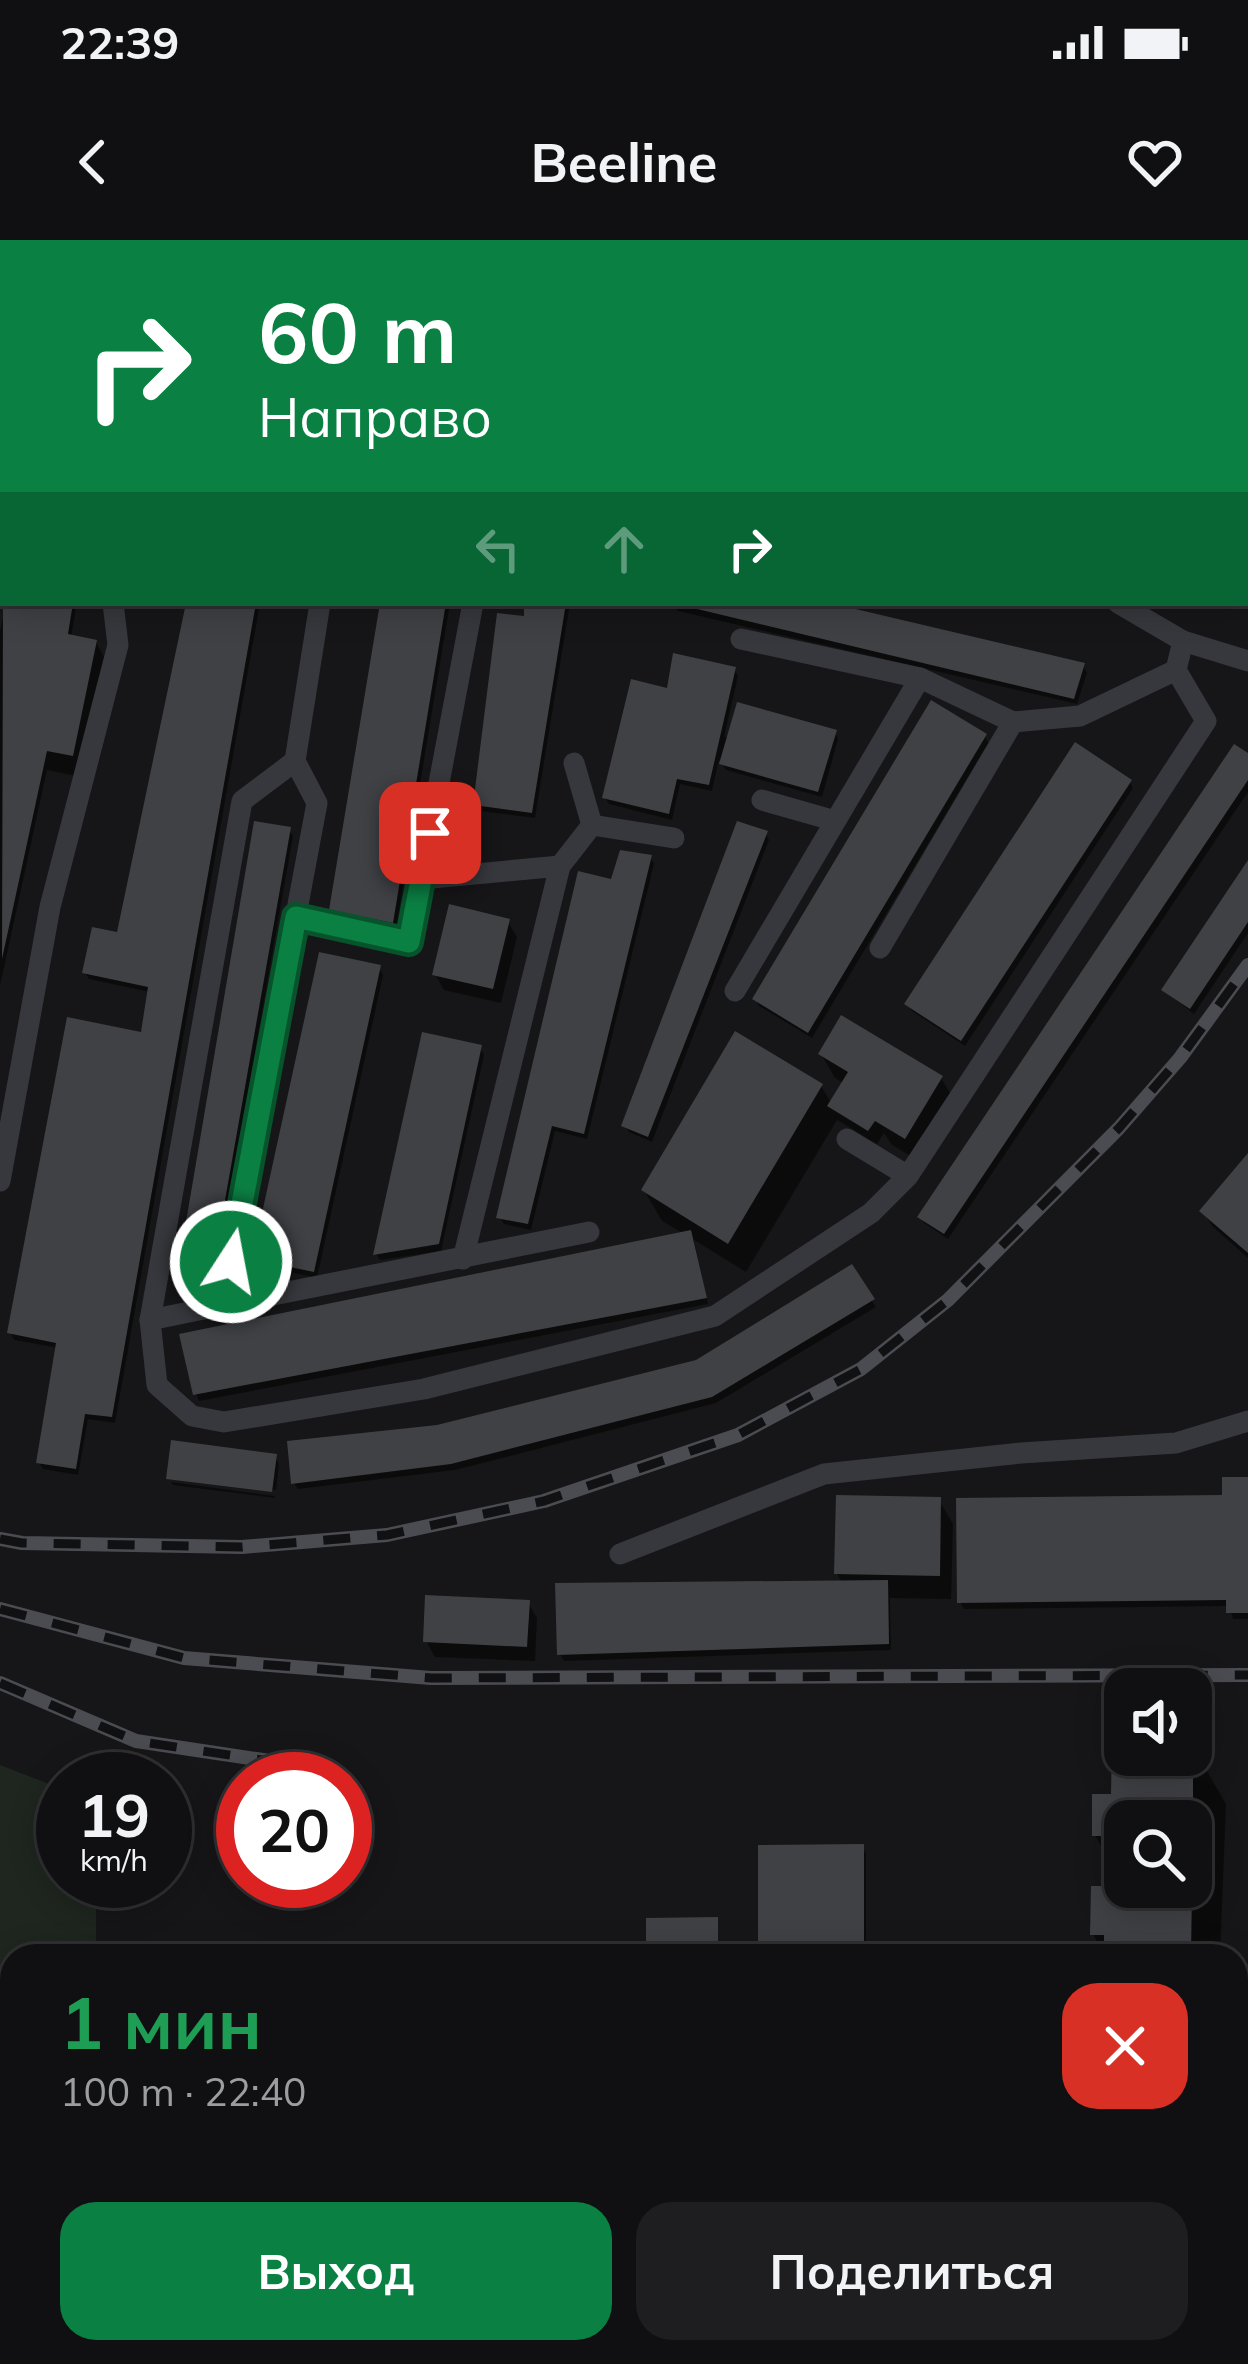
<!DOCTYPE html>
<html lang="ru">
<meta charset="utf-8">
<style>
:root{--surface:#101012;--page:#1e1e20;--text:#f1f3f6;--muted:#9c9d9f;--line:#303032;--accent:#0b8043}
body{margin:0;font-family:Mulish,sans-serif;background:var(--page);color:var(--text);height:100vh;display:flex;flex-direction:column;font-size:45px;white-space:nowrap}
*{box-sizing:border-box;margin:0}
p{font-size:39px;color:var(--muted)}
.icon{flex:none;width:66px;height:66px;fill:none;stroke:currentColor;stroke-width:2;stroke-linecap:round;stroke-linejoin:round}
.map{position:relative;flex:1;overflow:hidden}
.side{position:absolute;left:0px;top:1704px;width:1248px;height:420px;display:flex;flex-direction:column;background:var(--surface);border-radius:36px 36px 0 0;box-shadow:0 6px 30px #0003,0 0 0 3px var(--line)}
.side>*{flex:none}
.banner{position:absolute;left:0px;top:0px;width:1248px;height:366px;box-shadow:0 6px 30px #0003,0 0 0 3px var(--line);background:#0b8043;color:#fff;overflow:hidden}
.tools{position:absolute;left:1104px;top:1428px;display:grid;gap:24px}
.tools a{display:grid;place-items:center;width:108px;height:108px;border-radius:24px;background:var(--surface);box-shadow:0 6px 30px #0003,0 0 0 3px var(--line);font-size:60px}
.speed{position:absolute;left:36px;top:1512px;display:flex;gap:24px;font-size:60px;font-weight:700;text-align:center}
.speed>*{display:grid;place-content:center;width:156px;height:156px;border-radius:50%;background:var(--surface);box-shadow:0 6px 30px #0003,0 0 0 3px var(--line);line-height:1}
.speed small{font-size:30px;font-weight:400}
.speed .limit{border:18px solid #d22;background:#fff;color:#111}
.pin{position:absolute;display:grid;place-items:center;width:102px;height:102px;color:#fff;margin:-51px;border-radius:24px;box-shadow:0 6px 18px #0006}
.me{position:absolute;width:132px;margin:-66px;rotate:11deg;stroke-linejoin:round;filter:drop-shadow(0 0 9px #0008)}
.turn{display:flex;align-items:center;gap:42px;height:252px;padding:0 60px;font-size:54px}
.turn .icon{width:156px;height:156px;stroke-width:2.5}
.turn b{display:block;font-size:84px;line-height:102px}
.lanes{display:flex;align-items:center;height:114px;padding:0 60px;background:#0003;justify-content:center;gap:60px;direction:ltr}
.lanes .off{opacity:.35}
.round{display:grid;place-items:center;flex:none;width:126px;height:126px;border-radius:36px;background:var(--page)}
.headline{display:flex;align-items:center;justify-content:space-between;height:204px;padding:0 60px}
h1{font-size:72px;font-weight:700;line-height:90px;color:#1e9e55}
.button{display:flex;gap:24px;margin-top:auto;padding:24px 60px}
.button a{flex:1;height:138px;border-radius:36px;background:var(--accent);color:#fff;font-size:48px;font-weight:700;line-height:138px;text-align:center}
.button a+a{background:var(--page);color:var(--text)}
.status{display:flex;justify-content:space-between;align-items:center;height:84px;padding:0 60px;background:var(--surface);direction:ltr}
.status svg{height:33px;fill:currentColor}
header{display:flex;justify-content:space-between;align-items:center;height:156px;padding:0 60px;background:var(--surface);font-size:54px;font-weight:700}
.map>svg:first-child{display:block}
.green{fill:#1e261f}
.shadow{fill:#0007;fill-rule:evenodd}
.building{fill:#404145}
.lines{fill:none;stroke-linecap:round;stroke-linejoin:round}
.service{stroke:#37383d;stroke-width:21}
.rail-casing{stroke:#4a4c52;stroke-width:14}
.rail{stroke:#111113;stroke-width:9;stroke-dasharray:27;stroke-linecap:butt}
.route-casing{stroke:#07532c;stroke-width:30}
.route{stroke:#0b8043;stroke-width:21}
</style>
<div class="status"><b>22:39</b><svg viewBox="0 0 49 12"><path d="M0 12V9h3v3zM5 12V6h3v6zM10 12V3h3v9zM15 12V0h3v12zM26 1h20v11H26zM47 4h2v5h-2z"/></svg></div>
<header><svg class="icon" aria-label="back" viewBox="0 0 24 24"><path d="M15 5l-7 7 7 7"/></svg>Beeline<svg class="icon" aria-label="heart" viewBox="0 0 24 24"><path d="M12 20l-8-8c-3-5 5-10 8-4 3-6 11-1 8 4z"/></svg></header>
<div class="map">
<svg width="1248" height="2124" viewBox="0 0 1248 2124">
<rect width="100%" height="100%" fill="#161618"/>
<path class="green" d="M0,1525L57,1547L63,1559V1641H96V1716H12V2112H96V2124H0Z"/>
<g class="shadow">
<path d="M89,0H153L89,3Z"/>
<path d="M239,0H307L239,3Z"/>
<rect x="654" y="0" width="86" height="3"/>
<path d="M956,0H1032L1034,3H955Z"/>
<path d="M1150,0H1248V18L1245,3Z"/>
<path d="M6,363H77L71,397L96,402L109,426L86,538L47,530L0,746V391Z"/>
<path d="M189,363H260L115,1183L88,1179L78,1235L43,1229L39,1223L59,1108L14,1100L11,1093L144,796L150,752L89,739L85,733L119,695Z"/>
<path d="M383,363H450L396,689L336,676L332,669Z"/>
<path d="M527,363H570L535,578L480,571L476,565L527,380Z"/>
<path d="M817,363L1083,426L1087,433L1077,464L678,371L674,364Z"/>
<path d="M734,429L738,436L724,497L835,492L838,499L822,557L726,530L719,519L712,551L680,544L672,580L609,564L605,558Z"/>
<path d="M985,496L988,503L812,798L759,766L755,759Z"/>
<path d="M1248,517V552L948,999L924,983L920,977Z"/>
<path d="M1130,542L1133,548L965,806L912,771L908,764Z"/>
<path d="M289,590L293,596L213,1051L183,1047L179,1041Z"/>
<path d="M766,594L769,600L652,902L629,892L625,886Z"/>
<path d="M650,617L654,624L587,899L555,891L531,990L504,984L500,978L613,643Z"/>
<path d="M1248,626V693L1194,774L1164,750Z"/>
<path d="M508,682L517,697L501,763L444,750L435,734Z"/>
<path d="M379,728L383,735L317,1038L259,1025L255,1019Z"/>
<path d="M480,808L484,815L441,1011L380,1020L376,1014Z"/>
<path d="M821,814L941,838L955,861L919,921L892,905L884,893L877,904L837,880L746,1032L694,1000L708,1064L199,1161L196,1154L684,994L662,981L644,950L821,846L832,864L845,844L835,838Z"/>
<path d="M1248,917V1018L1212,986L1203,971Z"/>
<path d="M851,1028L876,1067L716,1163L455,1230L298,1249L294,1243L697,1122Z"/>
<path d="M275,1217L279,1224L276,1250L169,1236Z"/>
<path d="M1248,1240V1379H1233L1229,1366L964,1369L960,1362L1226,1258Z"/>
<path d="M171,1242L275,1256V1258L173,1245Z"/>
<path d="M939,1260L953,1284L951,1359L890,1358L891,1410L564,1421L560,1414L843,1344L837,1334Z"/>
<path d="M528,1363L537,1378L535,1421L435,1417L426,1401Z"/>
<path d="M1125,1504V1515H1191L1192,1505L1226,1564L1220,1716H1105L1093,1694L1108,1649V1619L1095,1595L1114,1557ZM1125,1581H1191V1647H1125Z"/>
<path d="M862,1607L866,1614V1716H798V1709H765L761,1702Z"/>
<rect x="1236" y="1759" width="12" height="136"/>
<rect x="338" y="2112" width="213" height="12"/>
</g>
<g class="building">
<path d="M3,363H73L68,394L97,400L73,516L47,511L2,719Z"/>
<path d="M186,363H256L112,1177L85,1174L76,1229L36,1223L56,1103L7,1093L67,777L141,792L148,747L82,733L92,687L117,692Z"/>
<path d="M380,363H446L393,683L329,670Z"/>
<path d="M524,363H566L532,573L473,565L497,373L524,376Z"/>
<path d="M672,363H830L1085,423L1074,459Z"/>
<path d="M673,413L736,427L709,545L677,539L669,574L602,558L631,439L667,448Z"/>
<path d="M931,460L987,494L808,793L752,759Z"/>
<path d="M737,462L837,490L818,552L719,524Z"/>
<path d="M1075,502L1132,540L961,801L904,764Z"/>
<path d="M1234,504L1248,513V540L944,994L917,977Z"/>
<path d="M254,581L291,587L210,1045L176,1041Z"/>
<path d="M737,581L768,591L648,897L621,886Z"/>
<path d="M620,610L652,615L584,894L552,886L528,984L496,978L578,631L611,639Z"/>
<path d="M1248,620V682L1190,769L1161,750Z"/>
<path d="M449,664L510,679L493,749L432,735Z"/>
<path d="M319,712L381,725L314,1032L252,1019Z"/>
<path d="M841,775L943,836L905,899L875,881L868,891L827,866L848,832L818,814Z"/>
<path d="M735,791L823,844L728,1004L641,950Z"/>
<path d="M422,792L482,805L439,1004L373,1015Z"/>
<path d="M1248,913V1013L1199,971Z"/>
<path d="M691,990L707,1058L193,1155L179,1094Z"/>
<path d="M852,1024L875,1059L712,1157L451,1224L291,1244L287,1201L437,1185L696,1120Z"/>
<path d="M171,1200L277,1214L272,1252L166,1239Z"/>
<path d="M1222,1237H1248V1373H1226V1360L957,1363L956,1258L1222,1255Z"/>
<path d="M836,1255L941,1257L940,1336L834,1334Z"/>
<path d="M888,1340L889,1404L557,1415L555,1343Z"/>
<path d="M425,1355L530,1360L527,1407L423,1402Z"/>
<path d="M1112,1501H1125V1515H1193V1581H1125V1647H1192L1191,1716H1104V1695H1090L1091,1646H1105L1106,1596H1092V1554H1111Z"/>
<path d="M864,1604V1716H795V1703H758V1605Z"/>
<path d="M718,1677V1716H646V1678Z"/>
<rect x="1236" y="1756" width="12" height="88"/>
<rect x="335" y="2112" width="199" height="12"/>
<rect x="641" y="2112" width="72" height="12"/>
<rect x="869" y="2112" width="60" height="12"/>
</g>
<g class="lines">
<g class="service">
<path d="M1061,0L1062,3"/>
<path d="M177,3V0"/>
<path d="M607,3V0"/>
<path d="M1245,144L1248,142"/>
<path d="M0,241L3,224"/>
<path d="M1118,363L1183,401L1248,421"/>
<path d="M741,399L920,438"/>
<path d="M295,521L317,563L223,1065L150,1080L157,1145L192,1176L224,1182L424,1149L715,1076L871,973L908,936"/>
<path d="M762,560L832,580"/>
<path d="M592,585L674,598"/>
<path d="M560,626L592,585L574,523"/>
<path d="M421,639L560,626L463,1019"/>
<path d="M296,677L409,702L473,363"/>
<path d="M880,708L1013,482L1080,476L1176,430"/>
<path d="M735,751L920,438L1013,482"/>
<path d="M847,899L908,936L1206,481L1176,430L1183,401"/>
<path d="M0,941L50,667L118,405L113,363"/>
<path d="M223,1065L589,992"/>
<path d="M150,1080L242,561L295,521L320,363"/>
<path d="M620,1314L824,1234L1021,1213L1176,1203L1248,1181"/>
<path d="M1236,1887H1248"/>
<path d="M1236,1965H1248"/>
<path d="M588,2112L589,2124"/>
<path d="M772,2124V2112"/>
</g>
<g class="rail-casing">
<g id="rail">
<path d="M0,1299L22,1303L242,1307L387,1295L544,1261L738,1195L861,1129L948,1060L1119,888L1180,818L1248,725"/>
<path d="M0,1369L184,1418L431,1438L1248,1435"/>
<path d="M0,1443L136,1501L323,1529"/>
</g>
</g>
<use href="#rail" class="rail"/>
</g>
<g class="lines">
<g class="route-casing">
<path id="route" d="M231,1022L296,677L409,702L430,593"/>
</g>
<use href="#route" class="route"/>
</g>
</svg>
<div class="tools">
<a><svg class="icon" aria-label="sound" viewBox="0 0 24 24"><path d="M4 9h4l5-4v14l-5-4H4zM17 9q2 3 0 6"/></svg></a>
<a><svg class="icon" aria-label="search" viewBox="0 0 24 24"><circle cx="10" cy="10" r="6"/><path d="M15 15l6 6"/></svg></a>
</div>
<div class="speed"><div>19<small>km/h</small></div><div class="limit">20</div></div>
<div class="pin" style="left:430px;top:593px;background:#d93025"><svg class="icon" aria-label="arrive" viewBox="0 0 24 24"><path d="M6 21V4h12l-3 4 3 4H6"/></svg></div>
<svg class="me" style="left:231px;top:1022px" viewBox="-20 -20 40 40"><circle r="17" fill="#0b8043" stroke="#fff" stroke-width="3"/><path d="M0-11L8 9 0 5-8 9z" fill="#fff"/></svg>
<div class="banner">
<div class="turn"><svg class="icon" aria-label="right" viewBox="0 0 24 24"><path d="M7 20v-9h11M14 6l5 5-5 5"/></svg><div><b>60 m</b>Направо</div></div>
<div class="lanes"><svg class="icon off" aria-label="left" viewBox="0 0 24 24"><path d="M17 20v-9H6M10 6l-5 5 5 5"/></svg><svg class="icon off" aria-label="ahead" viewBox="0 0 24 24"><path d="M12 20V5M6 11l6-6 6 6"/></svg><svg class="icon" aria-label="right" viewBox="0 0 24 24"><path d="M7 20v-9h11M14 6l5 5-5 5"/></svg></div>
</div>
<section class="side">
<div class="headline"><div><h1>1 мин</h1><p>100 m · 22:40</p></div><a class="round" style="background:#d93025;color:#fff"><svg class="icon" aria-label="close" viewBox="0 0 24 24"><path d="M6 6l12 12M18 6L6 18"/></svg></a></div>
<div class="button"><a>Выход</a><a>Поделиться</a></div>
</section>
</div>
